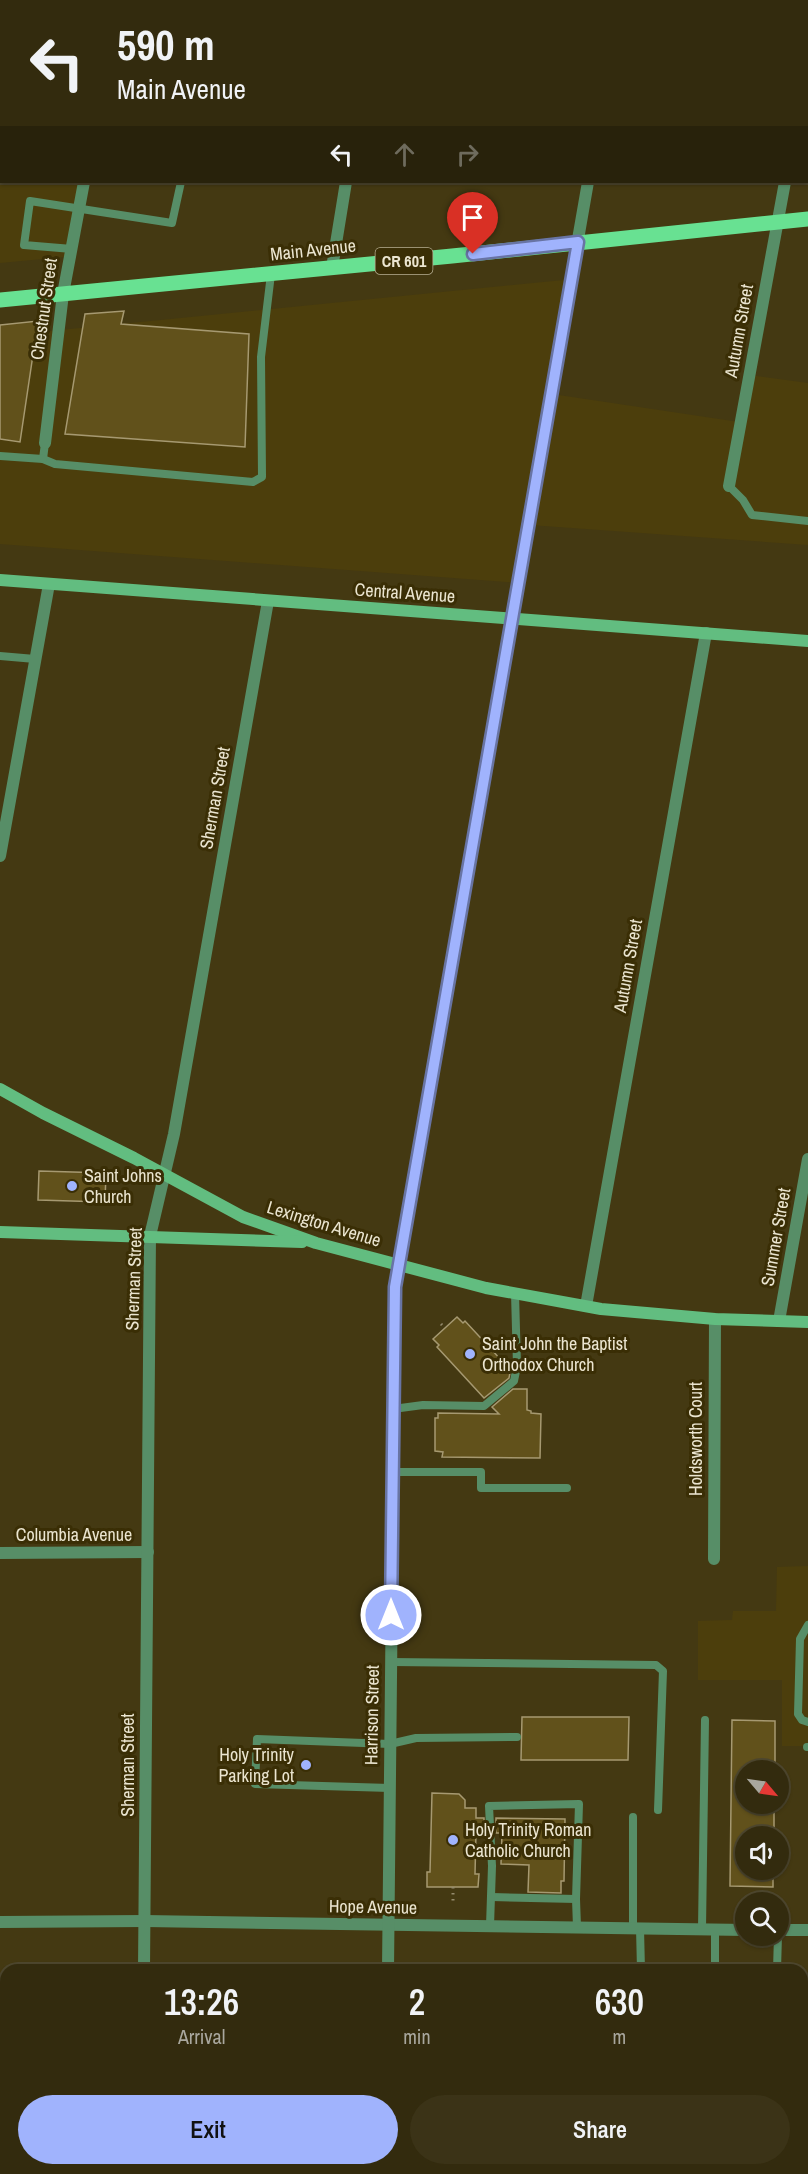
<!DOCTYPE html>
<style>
:root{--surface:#332b0e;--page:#3b3317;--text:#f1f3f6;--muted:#a9a79e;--line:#4e472e;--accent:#a0b3fd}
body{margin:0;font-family:"Archivo Narrow",sans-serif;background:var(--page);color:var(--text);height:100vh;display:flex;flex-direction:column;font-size:22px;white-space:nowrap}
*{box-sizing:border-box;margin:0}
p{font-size:20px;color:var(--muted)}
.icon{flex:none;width:33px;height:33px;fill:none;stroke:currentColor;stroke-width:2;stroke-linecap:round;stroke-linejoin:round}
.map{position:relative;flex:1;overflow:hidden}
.side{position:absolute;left:0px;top:1964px;width:808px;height:212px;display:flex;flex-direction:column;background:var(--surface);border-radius:18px 18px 0 0;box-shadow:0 2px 4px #0004,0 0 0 2px var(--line)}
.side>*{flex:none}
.top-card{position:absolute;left:0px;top:0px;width:808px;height:183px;box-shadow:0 2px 4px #0004,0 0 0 2px var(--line);background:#332b0e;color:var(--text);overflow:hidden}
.needle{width:39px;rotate:119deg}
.buttons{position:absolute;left:735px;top:1760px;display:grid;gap:12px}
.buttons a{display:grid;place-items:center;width:54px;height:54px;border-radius:50%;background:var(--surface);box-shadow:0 2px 4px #0004,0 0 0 2px var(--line);font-size:30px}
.pin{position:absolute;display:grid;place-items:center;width:51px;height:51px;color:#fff;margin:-62px -26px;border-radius:50% 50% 50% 0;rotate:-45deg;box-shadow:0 0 6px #0007}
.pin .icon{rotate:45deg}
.me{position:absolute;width:66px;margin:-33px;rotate:0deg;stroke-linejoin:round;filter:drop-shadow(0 0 4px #0008)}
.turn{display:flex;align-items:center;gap:21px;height:126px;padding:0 18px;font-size:27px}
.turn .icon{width:78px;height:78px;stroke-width:2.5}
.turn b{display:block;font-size:42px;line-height:51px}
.lanes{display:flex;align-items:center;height:57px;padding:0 18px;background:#0003;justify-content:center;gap:30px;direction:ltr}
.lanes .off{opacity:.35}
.eta{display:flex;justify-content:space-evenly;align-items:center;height:102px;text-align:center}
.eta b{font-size:36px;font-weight:600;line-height:42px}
.cta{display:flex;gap:12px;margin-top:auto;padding:12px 18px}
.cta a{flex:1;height:69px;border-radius:36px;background:var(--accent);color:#111;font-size:24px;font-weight:600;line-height:69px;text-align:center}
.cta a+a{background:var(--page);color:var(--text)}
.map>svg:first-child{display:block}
.built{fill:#4c3e0c}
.green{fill:#364288}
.building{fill:#61511b;stroke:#a69971;stroke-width:1.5}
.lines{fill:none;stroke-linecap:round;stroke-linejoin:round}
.path{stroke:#948b6d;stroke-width:3;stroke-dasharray:1.5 4.5;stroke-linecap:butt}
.lane{stroke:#578e67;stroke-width:8}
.street{stroke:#578e67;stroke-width:12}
.secondary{stroke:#62bd80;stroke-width:12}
.primary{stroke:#68e192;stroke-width:15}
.route-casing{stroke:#6874a4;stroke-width:15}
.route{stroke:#a0b3fd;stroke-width:10}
.poi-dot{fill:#a0b3fd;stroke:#3a2e05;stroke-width:2}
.labels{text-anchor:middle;stroke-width:6;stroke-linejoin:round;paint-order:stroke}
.shield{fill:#3a2e05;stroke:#b6ae93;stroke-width:1.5}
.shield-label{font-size:16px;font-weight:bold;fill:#ebe5d0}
.street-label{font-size:18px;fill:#ebe5d0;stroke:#3a2e05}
.poi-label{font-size:18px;fill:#ebe5d0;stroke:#3a2e05;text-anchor:start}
</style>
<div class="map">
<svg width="808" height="2174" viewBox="0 0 808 2174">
<rect width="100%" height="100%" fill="#443912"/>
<g class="built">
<path d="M0,140L2,182H87L75,256L0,263Z"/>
<path d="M574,279L552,394L739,422L750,375L808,383V545L530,525L521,583L0,544V336Z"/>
<path d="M808,1566V1746H782V1680H698V1621L732,1620L733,1611H776L777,1567Z"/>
</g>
<rect class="green" x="566" y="2169" width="67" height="5"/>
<g class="building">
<path d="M124,311L121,324L249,334L245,447L65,434L85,314Z"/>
<path d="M38,321L20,442L0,439V325Z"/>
<path d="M39,1171L106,1173L105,1202L38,1200Z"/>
<path d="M457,1317L463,1323L465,1321L503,1362L501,1363L510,1373L509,1378L484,1398L437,1347L439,1345L433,1339Z"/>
<path d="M513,1389H527V1410L531,1411V1413L541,1414L540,1458L442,1457L443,1452L435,1451V1418H438V1413L499,1414L492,1407Z"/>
<path d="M522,1717H629L628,1760H521Z"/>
<path d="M732,1720L775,1721V1770H746V1803H774V1836H746V1869H773V1887L730,1886Z"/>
<path d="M432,1793L459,1794L465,1800V1808H476V1818H484V1833H476L475,1874H479L478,1887H427V1872H430Z"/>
<path d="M496,1818L565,1819L564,1881H561V1893L528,1892L529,1865L501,1864L502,1833H496Z"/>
</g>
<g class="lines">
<g class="path">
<path d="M441,1324L445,1328"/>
<path d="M453,1887V1904"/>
</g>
<g class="lane">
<path d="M200,2L201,0"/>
<path d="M0,74H2"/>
<path d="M72,249L24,245L30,201L172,223L181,182"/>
<path d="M45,443L43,459L55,464L253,482L262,477L261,357L271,274"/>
<path d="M0,456L43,459"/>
<path d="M729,486L743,500L752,515L808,521"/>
<path d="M0,656L35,659"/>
<path d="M393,1409L423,1405L484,1406L514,1381L517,1366L515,1293"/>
<path d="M392,1472H481V1488H567"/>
<path d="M808,1625L800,1639L798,1714L802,1720L808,1722"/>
<path d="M391,1662L656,1665L663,1671L658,1810"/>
<path d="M807,1747H808"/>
<path d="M390,1788L255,1784L257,1739L390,1744L416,1738L517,1737"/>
<path d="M633,1817V1928"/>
<path d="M492,1897L576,1899"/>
<path d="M490,1926L492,1866L489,1806L579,1804L576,1899L577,1927"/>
<path d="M640,1928L641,1970"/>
<path d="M702,1929L705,1720"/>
<path d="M715,1929V1970"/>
<path d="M777,1970L778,1935"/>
</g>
<g class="street">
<path d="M117,2L118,0"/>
<path d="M376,2V0"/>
<path d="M620,2V0"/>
<path d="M807,61L808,56"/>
<path d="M332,268L346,182"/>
<path d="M45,443L63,294L84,182"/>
<path d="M729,486L785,182"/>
<path d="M0,856L49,584"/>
<path d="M586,1306L706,633"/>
<path d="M779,1321L808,1159"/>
<path d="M0,1553L148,1552"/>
<path d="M714,1559L715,1319"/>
<path d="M0,1922L145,1921L746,1930"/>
<path d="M778,1930H808"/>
<path d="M144,1970L150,1236L174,1134L268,601"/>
<path d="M388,1970L395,1287L588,182"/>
<path d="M142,2174V2169"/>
<path d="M386,2174V2169"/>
</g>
<g class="secondary">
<path d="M0,580L808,641"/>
<path d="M0,1089L43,1113L134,1158L243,1217L316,1243L486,1288L601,1309L715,1319L808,1322"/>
<path d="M0,1232L302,1242"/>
</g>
<path class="primary" d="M0,300L452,256L808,219"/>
</g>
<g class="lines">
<g class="route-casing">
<path id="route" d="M391,1615L395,1287L578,242L473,254"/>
</g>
<use href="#route" class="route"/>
</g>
<g class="poi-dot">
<circle cx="72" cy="1186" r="6"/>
<circle cx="470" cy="1354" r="6"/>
<circle cx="306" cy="1765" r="6"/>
<circle cx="453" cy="1840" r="6"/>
</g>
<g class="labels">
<rect class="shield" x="375.5" y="248" width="57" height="26" rx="4.5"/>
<g class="shield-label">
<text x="404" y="267">CR 601</text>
</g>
<g class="street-label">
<text transform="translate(313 250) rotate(-6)" y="6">Main Avenue</text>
<text transform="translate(44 309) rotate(-82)" y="6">Chestnut Street</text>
<text transform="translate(739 331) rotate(-80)" y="6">Autumn Street</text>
<text transform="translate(405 593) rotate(4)" y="6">Central Avenue</text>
<text transform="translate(215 798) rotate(-80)" y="6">Sherman Street</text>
<text transform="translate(628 966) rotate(-80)" y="6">Autumn Street</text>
<text transform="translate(324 1224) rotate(17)" y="6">Lexington Avenue</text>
<text transform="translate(776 1237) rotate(-80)" y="6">Summer Street</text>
<text transform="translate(134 1279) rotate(-88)" y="6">Sherman Street</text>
<text transform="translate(696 1439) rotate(-90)" y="6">Holdsworth Court</text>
<text x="74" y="1541">Columbia Avenue</text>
<text transform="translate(372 1715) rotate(-89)" y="6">Harrison Street</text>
<text transform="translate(128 1765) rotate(-90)" y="6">Sherman Street</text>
<text transform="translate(373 1907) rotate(1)" y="6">Hope Avenue</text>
</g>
<g class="poi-label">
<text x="84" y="1182">Saint Johns<tspan x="84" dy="21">Church</tspan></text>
<text x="482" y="1350">Saint John the Baptist<tspan x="482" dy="21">Orthodox Church</tspan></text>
<text x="294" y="1761" text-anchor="end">Holy Trinity<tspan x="294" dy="21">Parking Lot</tspan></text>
<text x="465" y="1836">Holy Trinity Roman<tspan x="465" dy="21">Catholic Church</tspan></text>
</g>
</g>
</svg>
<div class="buttons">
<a><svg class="needle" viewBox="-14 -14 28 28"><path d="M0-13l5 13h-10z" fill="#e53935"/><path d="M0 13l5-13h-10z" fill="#a9a79e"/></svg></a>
<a><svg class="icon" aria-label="sound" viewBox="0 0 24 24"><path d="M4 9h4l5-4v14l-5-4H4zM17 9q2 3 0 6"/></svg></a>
<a><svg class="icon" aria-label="search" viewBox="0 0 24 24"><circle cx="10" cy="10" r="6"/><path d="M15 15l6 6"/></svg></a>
</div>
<div class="pin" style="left:473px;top:254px;background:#d93025"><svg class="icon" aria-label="arrive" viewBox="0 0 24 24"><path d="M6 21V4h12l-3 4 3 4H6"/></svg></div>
<svg class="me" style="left:391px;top:1615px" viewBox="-20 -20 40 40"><circle r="17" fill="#a0b3fd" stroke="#fff" stroke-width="3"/><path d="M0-11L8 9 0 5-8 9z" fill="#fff"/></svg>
<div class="top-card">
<div class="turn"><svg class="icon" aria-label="left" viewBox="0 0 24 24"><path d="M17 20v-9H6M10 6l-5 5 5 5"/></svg><div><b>590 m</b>Main Avenue</div></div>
<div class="lanes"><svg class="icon" aria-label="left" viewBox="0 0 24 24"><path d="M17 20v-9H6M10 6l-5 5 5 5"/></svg><svg class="icon off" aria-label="ahead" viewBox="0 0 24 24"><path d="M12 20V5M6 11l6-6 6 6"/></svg><svg class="icon off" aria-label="right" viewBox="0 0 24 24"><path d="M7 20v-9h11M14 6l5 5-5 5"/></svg></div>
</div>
<section class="side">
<div class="eta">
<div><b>13:26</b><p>Arrival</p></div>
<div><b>2</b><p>min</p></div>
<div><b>630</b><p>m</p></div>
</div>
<div class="cta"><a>Exit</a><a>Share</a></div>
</section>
</div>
